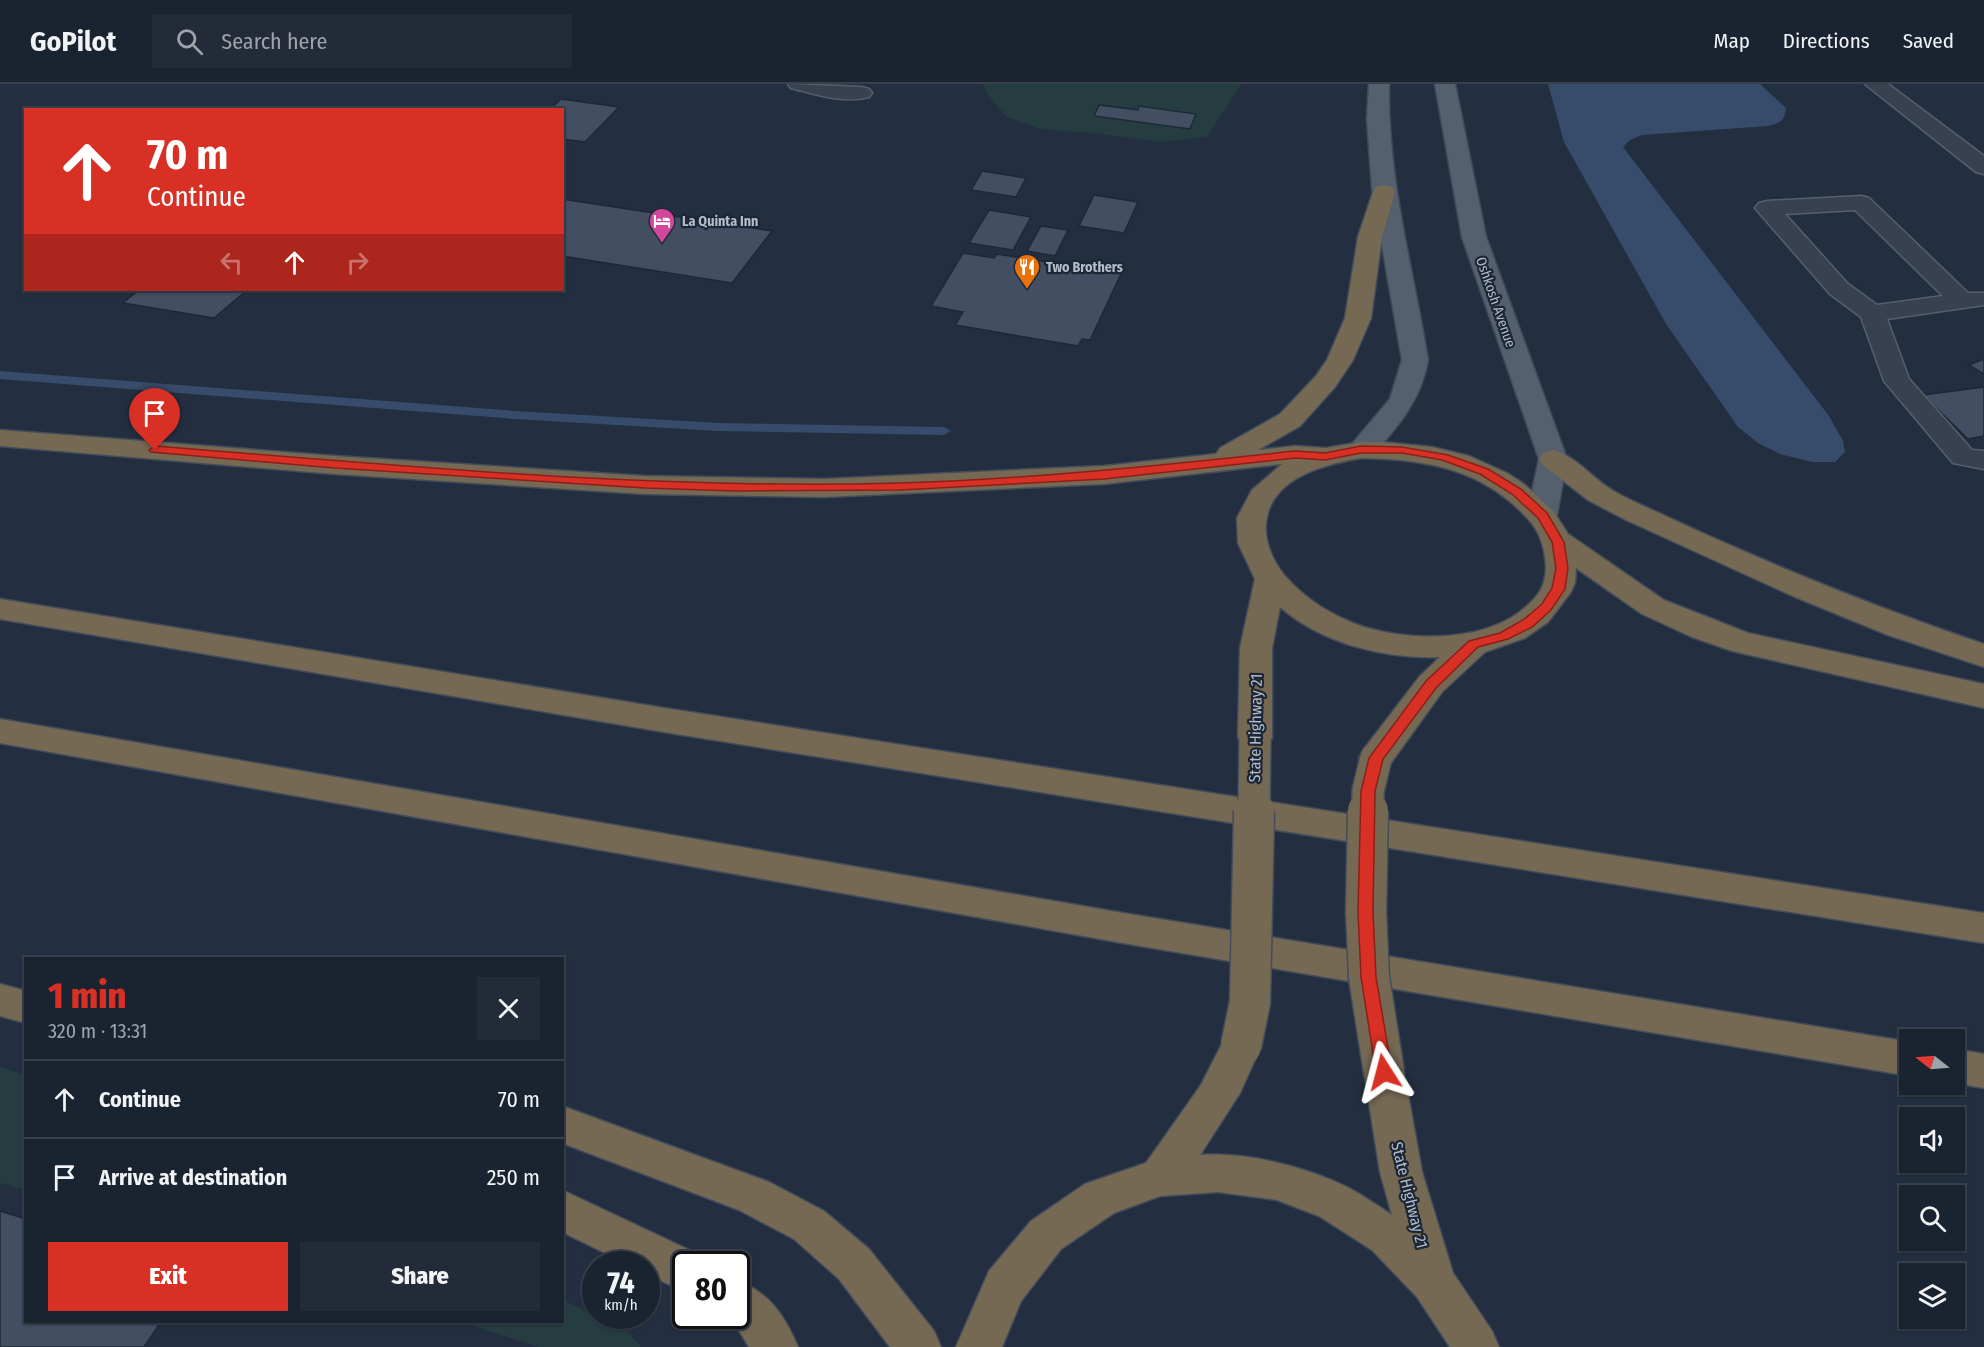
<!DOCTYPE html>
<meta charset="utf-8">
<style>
:root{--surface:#1a2330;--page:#232b38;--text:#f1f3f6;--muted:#9fa4ab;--line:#38404c;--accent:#d93025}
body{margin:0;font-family:"Fira Sans Condensed",sans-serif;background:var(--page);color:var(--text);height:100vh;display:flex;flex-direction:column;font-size:22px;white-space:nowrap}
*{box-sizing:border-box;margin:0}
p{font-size:20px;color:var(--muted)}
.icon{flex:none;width:33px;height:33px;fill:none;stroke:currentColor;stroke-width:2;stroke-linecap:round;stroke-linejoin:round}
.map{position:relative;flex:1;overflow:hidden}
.drawer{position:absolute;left:24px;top:873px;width:540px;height:366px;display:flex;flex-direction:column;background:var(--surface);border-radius:0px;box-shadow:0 2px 4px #0004,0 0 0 2px var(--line)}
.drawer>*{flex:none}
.top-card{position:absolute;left:24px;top:24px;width:540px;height:183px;border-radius:0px;box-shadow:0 2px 4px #0004,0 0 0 2px var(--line);background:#d93025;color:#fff;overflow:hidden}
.needle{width:39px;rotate:287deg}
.tools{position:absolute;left:1899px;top:945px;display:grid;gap:12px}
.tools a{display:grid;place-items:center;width:66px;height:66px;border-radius:0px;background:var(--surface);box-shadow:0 2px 4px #0004,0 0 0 2px var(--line);font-size:30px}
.speed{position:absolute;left:582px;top:1167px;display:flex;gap:12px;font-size:30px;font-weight:700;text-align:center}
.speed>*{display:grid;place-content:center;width:78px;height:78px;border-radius:50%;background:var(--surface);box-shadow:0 2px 4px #0004,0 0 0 2px var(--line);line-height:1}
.speed small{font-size:15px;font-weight:400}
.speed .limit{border:3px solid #111;border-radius:9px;background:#fff;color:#111}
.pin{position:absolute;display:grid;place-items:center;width:51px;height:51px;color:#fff;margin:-62px -26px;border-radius:50% 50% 50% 0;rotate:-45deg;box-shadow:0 0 6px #0007}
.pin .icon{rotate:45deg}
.me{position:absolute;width:66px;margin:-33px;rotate:351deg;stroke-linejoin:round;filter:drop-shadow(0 0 4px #0008)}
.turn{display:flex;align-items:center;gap:21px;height:126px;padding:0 24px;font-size:27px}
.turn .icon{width:78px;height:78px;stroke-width:2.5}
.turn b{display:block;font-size:42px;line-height:51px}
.lanes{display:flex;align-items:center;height:57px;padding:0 24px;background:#0003;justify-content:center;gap:30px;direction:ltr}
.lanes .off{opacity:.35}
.round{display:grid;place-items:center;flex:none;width:63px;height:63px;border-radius:0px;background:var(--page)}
.summary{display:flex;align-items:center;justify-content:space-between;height:102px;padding:0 24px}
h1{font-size:36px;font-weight:800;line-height:45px;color:var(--accent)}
.action{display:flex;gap:12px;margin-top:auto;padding:12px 24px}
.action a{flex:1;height:69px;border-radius:0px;background:var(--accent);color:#fff;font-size:24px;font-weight:800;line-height:69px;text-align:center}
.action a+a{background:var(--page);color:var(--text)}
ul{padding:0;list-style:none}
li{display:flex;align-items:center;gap:18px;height:78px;padding:0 24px;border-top:2px solid var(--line)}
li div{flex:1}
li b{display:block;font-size:22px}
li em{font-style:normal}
header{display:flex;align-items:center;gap:36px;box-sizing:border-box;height:84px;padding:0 30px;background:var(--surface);border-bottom:2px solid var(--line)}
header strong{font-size:28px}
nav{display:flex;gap:33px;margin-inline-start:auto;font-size:21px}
.search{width:420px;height:54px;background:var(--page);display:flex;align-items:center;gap:15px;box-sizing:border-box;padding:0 21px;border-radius:0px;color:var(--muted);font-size:22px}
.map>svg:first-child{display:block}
.green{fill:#253d41}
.water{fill:#374b6a}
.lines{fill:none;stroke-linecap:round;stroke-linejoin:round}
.stream{fill:#374b6a;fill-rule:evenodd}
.building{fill:#424e62;stroke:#1e2836;stroke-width:1.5}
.minor-casing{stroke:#555f6d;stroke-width:3}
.major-casing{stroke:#404a58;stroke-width:3}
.highway-casing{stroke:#424c5a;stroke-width:3}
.minor{fill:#37414f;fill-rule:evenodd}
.major{fill:#55606f;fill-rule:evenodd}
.highway{fill:#766954;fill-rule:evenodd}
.highway-bridge-far1-casing{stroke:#424c5a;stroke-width:34;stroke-linecap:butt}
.highway-bridge-casing{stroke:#424c5a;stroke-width:43;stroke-linecap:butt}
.highway-bridge-far1{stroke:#766954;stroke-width:31}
.highway-bridge{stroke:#766954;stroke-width:40}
.route{fill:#d93025;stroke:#8d1f18;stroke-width:1.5}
.labels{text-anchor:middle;stroke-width:4.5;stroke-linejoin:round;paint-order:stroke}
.far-poi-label{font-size:14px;font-weight:bold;fill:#b3bcca;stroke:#1c2634;text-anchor:start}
.far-street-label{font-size:14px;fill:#b3bcca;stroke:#1c2634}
.street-label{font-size:16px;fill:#b3bcca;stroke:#1c2634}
</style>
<header>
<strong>GoPilot</strong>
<div class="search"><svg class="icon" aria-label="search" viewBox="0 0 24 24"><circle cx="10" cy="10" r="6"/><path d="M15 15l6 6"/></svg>Search here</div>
<nav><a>Map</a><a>Directions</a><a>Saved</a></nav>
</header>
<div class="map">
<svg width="1984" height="1263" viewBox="0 0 1984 1263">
<rect width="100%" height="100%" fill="#232f40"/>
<g class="green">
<path d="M983,0H1241L1207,53L1159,58L1102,50L1041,45L1007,33L989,13Z"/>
<path d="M0,983L25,991V1106L0,1099Z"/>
<path d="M563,1216L627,1247L641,1263H539L461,1238H562Z"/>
</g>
<path class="water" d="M1548,0H1760L1786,24C1785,37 1780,39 1768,42L1642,51L1630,56L1623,63L1829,332L1843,357L1845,368L1835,378H1812L1780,370L1758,359L1738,343L1666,240L1564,58Z"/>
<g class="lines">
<path class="stream" d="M0,287L515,327L718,339L944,343L951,347L944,351L718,347L515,335L0,295Z"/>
</g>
<g class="building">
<path d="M561,15L619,23L585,58L562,55V26H549Z"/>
<path d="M1099,21L1138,26L1139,22L1196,30L1190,45L1094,32Z"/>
<path d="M982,87L1026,94L1016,113L971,106Z"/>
<path d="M1094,111L1138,118L1124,149L1079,142Z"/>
<path d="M562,115L772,147L732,199L562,172Z"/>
<path d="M989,126L1031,133L1013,166L969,159Z"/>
<path d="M1041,142L1068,146L1055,172L1027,167Z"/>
<path d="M963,169L994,174L997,170L1121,190L1090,256L1082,255L1078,262L955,241L963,228L931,222Z"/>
<path d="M139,206H247L214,234L123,219Z"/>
<path d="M1984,275V290L1969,281Z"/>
<path d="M1984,303V352L1968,355L1923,311Z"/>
<path d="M0,1127L26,1135V1238H161L144,1263H0Z"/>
</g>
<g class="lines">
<g class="minor-casing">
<g id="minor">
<path d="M788,0L862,3L869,5L872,9L869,13C844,20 815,10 791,4Z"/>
<path d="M1865,0H1888L1984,72V90L1976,88Z"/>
<path d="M1861,112L1869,114L1968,209H1984V221L1887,235L1909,295L1972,366L1984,367V385L1953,379L1884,297L1861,233L1830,210L1755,124L1759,119L1767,117ZM1855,126L1943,212L1877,221L1848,200L1785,130Z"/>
</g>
</g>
<g class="major-casing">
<g id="major">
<path d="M1369,0H1389C1387,94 1413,184 1428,276C1421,316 1398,343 1371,372L1361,374L1351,372L1347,366L1390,315L1402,276L1372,104L1367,35Z"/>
<path d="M1435,0H1455L1486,153L1567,375L1557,431L1552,438L1542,440L1532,438L1527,431L1539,375L1462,153Z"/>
</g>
</g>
<g class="highway-casing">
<g id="highway">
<path d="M1384,101L1392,103L1395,108L1382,153L1371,234L1353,276L1335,303L1300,342L1258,366L1295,362L1326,364L1361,358H1382L1432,363L1469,372L1507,389L1524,400L1554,428L1568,450L1664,516L1748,549L1984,600V624L1732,567L1692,553L1642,530L1576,484L1575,499L1571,508L1548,538L1525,554L1485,568L1442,608L1388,683L1376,686L1364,683L1359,674L1364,665L1420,592L1440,573C1385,575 1323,560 1280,523L1272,564V654L1267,663L1255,666L1243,663L1238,654L1240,564L1255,495L1238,459L1237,434L1252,406L1282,380L1104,400L825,413L645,410L335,390L0,362V346L335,372L645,392L825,395L1104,382L1216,370L1220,364L1280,330L1316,292L1327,276L1345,234L1358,153L1373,108L1376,103ZM1361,374C1426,375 1484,385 1529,436C1540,448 1545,466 1546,482C1546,497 1542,508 1531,518C1492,559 1415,558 1364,543C1334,533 1306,516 1285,492C1272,476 1262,454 1267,433C1275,392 1327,380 1361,374Z"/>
<path d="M1553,366C1573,371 1589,390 1606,402C1617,410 1632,417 1646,423C1756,475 1869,521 1984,560V583L1888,551L1795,513L1624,435L1588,416L1543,381L1539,375L1543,369Z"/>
<path d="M0,515L664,624L1984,829V859L664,648L0,535Z"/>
<path d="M0,635L1117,828L1910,958V992L1117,858L0,659Z"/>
<path d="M0,900L26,907V939L0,932Z"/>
<path d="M1241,945L1255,950L1261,962L1240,1009L1200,1071C1248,1068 1306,1083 1349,1104C1364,1112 1378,1122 1392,1131L1380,1088L1364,988L1370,976L1384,971L1398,976L1404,988L1422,1088L1453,1189L1492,1247L1499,1263H1450L1417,1213L1372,1166L1319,1132L1277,1116L1218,1108L1160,1112L1114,1129L1061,1165L1021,1217L1002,1263H956L989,1187L1031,1137L1085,1100L1146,1079L1201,1001L1227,950Z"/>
<path d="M1954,965L1984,970V1004L1954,999Z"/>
<path d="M562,1022L769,1098L824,1127L869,1165L934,1247L941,1263H890L839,1195L794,1155L739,1126L562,1059Z"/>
<path d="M562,1106L702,1172L705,1180H686V1208L646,1190V1180H628L562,1148Z"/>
<path d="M736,1196C770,1209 784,1231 798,1263H749L738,1245L720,1232H736Z"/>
</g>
</g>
<use href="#minor" class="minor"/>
<use href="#major" class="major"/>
<use href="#highway" class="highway"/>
<g class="highway-bridge-far1-casing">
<g id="highway-bridge-far1">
<path d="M1254,728L1255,654"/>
<path d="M1368,728V707L1376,674"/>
</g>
</g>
<g class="highway-bridge-casing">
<g id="highway-bridge">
<path d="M1368,727L1366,828L1369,893L1384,988"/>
<path d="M1241,962L1250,918L1254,727"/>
</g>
</g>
<use href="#highway-bridge-far1" class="highway-bridge-far1"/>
<use href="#highway-bridge" class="highway-bridge"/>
</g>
<path class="route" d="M155,362C403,382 652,406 900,399C1032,395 1164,381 1295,367L1325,369L1361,362L1402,363L1448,371L1488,385L1521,405L1547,429L1564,458L1568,484L1565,505L1551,526L1532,543L1508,555L1478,563L1436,604L1383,675L1375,707L1373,828L1376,893L1392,988L1390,993L1384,995L1378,993L1376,988L1361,893L1358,828L1361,707L1369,674L1426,597L1469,557L1500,549L1523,536L1542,520L1552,504L1556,484L1552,458L1538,434L1512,410L1480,390L1442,376L1402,369H1361L1325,376L1295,374L1104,395L900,406L736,407L645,404L335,384L151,368L149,366Z"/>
<defs>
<g id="hotel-pin" transform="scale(1.35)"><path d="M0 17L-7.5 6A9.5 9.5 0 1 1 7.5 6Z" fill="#d1479c" stroke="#1c2634"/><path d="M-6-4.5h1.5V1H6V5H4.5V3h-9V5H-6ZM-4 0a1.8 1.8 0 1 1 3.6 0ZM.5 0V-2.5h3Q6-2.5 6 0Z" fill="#fff"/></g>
<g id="restaurant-pin" transform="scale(1.35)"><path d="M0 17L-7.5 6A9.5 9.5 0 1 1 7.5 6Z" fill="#e8710a" stroke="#1c2634"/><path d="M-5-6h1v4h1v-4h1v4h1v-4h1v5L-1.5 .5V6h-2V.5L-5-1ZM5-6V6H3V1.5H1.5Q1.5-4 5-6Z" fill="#fff"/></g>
</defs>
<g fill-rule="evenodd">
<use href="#hotel-pin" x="662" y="137"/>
<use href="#restaurant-pin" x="1027" y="183"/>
</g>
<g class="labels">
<g class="far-poi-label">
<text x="682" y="142">La Quinta Inn</text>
<text x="1046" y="188">Two Brothers</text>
</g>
<g class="far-street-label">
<text transform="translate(1496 218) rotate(71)" y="5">Oshkosh Avenue</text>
</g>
<g class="street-label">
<text transform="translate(1255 644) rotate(-89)" y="6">State Highway 21</text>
<text transform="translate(1410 1111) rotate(76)" y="6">State Highway 21</text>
</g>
</g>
</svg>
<div class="tools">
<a><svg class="needle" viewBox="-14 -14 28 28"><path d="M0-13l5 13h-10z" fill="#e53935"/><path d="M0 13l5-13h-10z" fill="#9fa4ab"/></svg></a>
<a><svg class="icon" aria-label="sound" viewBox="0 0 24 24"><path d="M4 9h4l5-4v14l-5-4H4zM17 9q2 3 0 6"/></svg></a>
<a><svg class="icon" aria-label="search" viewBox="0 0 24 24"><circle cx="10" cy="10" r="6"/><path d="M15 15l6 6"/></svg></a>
<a><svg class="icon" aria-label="layers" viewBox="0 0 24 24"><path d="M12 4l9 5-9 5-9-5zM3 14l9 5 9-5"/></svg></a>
</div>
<div class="speed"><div>74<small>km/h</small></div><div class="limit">80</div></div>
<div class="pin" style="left:155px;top:366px;background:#d93025"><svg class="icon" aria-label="arrive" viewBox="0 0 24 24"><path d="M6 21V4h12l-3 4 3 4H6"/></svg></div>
<svg class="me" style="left:1384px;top:988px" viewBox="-20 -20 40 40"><path d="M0-17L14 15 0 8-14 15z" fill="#d93025" stroke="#fff" stroke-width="4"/></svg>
<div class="top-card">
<div class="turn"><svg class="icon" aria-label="ahead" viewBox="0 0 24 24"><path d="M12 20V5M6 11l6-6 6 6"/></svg><div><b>70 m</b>Continue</div></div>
<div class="lanes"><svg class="icon off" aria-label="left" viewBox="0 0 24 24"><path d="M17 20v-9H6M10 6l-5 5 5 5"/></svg><svg class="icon" aria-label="ahead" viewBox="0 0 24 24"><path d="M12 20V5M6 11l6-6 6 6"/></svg><svg class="icon off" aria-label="right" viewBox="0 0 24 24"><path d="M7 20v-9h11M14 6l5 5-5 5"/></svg></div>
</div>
<section class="drawer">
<div class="summary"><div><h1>1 min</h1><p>320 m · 13:31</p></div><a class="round"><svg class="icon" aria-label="close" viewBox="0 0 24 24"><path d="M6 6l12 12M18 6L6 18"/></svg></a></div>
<ul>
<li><svg class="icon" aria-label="ahead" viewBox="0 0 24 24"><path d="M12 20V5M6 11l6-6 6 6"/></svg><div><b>Continue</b></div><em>70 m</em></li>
<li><svg class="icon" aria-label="arrive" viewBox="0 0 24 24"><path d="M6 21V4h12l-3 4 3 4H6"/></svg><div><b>Arrive at destination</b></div><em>250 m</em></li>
</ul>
<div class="action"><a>Exit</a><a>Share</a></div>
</section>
</div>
